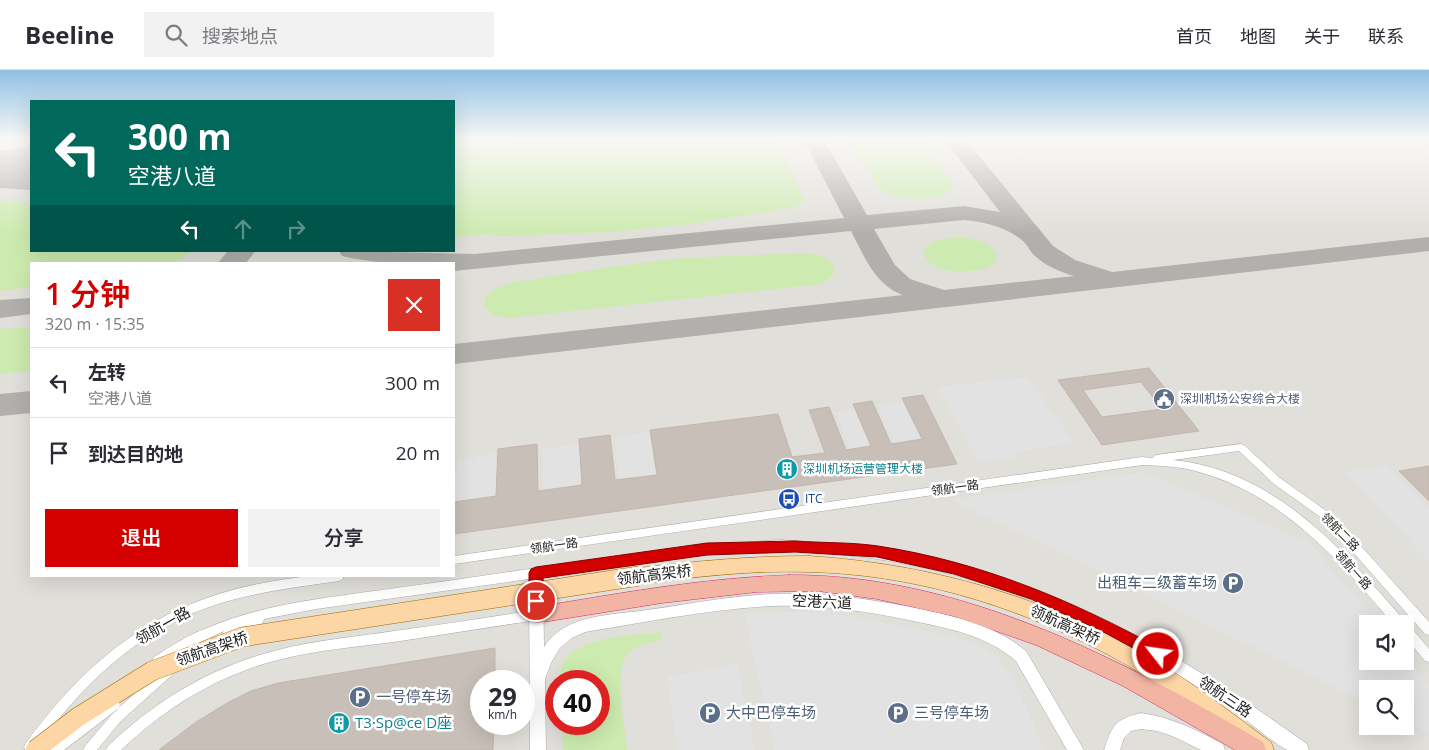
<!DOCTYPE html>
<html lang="zh">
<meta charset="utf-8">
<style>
:root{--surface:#fff;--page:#f2f2f3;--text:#2b2b33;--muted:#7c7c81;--line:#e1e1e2;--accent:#d40000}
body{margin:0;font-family:"Open Sans","Noto Sans SC",sans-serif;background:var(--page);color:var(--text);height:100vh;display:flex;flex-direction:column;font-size:19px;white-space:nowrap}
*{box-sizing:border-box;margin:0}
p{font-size:16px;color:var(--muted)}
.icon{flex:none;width:28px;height:28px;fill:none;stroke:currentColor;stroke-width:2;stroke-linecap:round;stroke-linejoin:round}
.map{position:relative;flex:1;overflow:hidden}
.drawer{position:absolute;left:30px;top:192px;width:425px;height:315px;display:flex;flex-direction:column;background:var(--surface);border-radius:0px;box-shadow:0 5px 20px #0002}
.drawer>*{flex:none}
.top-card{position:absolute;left:30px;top:30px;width:425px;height:152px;border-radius:0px;box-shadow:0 5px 20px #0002;background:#00695c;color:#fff;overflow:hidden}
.controls{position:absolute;left:1359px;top:545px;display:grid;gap:10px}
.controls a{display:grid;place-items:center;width:55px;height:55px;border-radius:0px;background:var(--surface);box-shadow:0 5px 20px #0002;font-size:25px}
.speed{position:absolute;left:470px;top:600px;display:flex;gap:10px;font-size:25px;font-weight:700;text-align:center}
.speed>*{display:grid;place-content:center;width:65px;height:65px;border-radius:50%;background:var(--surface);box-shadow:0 5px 20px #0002;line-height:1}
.speed small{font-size:12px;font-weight:400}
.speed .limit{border:8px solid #d22;background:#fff;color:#111}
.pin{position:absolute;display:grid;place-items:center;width:42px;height:42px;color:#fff;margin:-21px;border:2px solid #fff;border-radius:50%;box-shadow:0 1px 5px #0007}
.me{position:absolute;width:55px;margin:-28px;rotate:300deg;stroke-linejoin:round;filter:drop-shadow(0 0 4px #0008)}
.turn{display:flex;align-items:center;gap:18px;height:105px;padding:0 15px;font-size:22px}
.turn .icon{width:65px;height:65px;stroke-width:2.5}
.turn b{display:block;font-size:35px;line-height:42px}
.lanes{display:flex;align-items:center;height:48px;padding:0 15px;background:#0003;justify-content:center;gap:25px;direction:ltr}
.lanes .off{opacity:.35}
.round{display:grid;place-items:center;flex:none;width:52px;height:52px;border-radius:0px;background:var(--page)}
.summary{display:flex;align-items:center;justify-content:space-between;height:85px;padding:0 15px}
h1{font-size:30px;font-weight:600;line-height:38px;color:var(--accent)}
.button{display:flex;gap:10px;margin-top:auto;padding:10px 15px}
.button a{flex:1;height:58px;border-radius:0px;background:var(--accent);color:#fff;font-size:20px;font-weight:600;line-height:58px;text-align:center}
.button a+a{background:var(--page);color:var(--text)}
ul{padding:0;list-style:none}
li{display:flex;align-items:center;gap:15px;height:70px;padding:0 15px;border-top:1px solid var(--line)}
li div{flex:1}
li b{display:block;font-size:19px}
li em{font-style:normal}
header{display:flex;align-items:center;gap:30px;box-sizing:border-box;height:70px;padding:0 25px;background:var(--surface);border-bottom:1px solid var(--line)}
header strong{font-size:24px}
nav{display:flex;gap:28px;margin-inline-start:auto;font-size:18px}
.search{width:350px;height:45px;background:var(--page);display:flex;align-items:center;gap:12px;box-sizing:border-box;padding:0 18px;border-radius:0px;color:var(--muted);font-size:19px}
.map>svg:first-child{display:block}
.airport{fill:#e1dfda;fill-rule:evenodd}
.grass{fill:#cdebb0}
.parking{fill:#e2e2e2}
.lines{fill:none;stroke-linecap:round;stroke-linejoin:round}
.taxiway{fill:#b1b0ac;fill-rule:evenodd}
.runway{fill:#b1b0ac;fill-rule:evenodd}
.building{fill:#c7bfb8;stroke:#c4b6ab;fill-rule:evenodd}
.minor-casing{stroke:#a9a9a9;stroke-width:1}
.tertiary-casing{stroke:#a9a9a9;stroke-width:1}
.primary-casing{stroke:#a06b00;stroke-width:1}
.trunk-casing{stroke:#dc2a67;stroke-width:1}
.minor{fill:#fff;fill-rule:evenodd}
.tertiary{fill:#fff;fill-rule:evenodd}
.primary{fill:#fcd6a4;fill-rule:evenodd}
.trunk{fill:#f2b4a3;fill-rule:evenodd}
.minor-bridge-casing{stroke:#a9a9a9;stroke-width:12;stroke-linecap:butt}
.primary-bridge-casing{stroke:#a06b00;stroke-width:20;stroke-linecap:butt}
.minor-bridge{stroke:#fff;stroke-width:11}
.primary-bridge{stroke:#fcd6a4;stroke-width:19}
.route{fill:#d40000;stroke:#8a0000}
.labels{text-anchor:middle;stroke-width:5;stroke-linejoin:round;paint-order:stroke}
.service-label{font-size:12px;fill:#4e5e75;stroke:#fff;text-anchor:start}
.culture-label{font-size:12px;fill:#0d838f;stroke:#fff;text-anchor:start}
.street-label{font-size:12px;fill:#222;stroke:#fff}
.transit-label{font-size:12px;fill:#164399;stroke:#fff;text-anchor:start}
.near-street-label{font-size:15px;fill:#222;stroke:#fff}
.near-service-label{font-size:15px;fill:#4e5e75;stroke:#fff;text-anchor:start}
.near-culture-label{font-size:15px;fill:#0d838f;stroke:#fff;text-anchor:start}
</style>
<header>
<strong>Beeline</strong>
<div class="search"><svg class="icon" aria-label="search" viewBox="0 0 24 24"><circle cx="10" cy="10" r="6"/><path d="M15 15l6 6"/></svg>搜索地点</div>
<nav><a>首页</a><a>地图</a><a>关于</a><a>联系</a></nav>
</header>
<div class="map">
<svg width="1429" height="680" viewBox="0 0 1429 680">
<rect width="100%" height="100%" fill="#f2efe9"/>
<path class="airport" d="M0,70H31V181H454V70H1429V680H0ZM31,194H454V506H31ZM1368,554H1405V591H1368ZM481,611H524V654H481ZM556,611H599V654H556ZM1368,619H1405V656H1368Z"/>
<g class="grass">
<path d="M555,70H776L804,129L800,134L792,138L689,154L613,162L500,166L488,164L454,167V78Z"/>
<path d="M849,70H921L953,113V118C942,133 892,131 879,119Z"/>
<path d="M0,130L31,133V181H192L180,190L168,194H31V217L0,221Z"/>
<path d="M967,168C979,170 989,173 996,183V192C983,206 925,207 924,181C931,167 954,168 967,168Z"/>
<path d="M808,183L823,186L833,194L834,204L825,212L814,215L507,248L491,244L484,235L485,228L491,221L510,213L618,196L683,188Z"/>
<path d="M31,257V301L0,304V259Z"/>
<path d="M661,562L662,570C650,573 633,575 625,588C615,606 625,658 627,680H563L562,654H599V611H560C558,564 628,567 661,562Z"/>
</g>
<g class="parking">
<path d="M1028,307L1074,373L1014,382L1017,388L978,392L937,317Z"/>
<path d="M904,332L922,369L894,373L877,334Z"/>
<path d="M855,338L871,376L850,379L835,342Z"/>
<path d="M651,362L657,405L619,410L614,367Z"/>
<path d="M580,374L582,415L543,420L542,379Z"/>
<path d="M497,384L496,426L454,432L457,389Z"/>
<path d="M1387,395L1429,437V492L1345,403Z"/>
<path d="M1145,402L1310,473L1377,554H1368V591H1405V587L1429,616V663L1405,652V619H1368L1367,633L950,429Z"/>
<path d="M784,542L829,543L882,552L949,566L979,575L998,587L1012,606L1045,680H775L744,543Z"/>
<path d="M737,594L755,680H677L667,607Z"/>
</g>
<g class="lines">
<g class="taxiway">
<path d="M804,70H824L867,145L964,136L1000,142L945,70H966L1053,176L1075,190L1112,202L1429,167V181L454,294V274L903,225C875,215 864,186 851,161L454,201V194C416,194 379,195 342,186L339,181L475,184L844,148ZM964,150C984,152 1007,157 1023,171C1028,175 1030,182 1035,186C1046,196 1060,202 1074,206L944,220L910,209L895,195L874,159Z"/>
<path d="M31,76V88L0,94V82Z"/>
<path d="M0,104L31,106V120L0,118Z"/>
<path d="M228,181H252L254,183L245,194H217Z"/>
<path d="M31,228V244L0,248V230Z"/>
<path d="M31,321V343L0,346V324Z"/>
</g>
<path class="runway" d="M31,78V111L0,115V81Z"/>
</g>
<g class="building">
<path d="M1149,298L1199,361L1102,375L1058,310ZM1141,312L1162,339L1102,347L1083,320Z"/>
<path d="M923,325L957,394L454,464V432L496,426L498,379L537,374L538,421L582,415L579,369L610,365L615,410L657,405L650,360L778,344L792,387L825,383L809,340L829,337L846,380L871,376L853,334L872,331L891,374L922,369L902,328Z"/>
<path d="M1429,396V431L1399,401Z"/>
<path d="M495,578V611H481V654H494L493,680H159L196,652L227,633L251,621L278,613Z"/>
</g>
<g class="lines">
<g class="minor-casing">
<g id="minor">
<path d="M1241,374L1244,375L1280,408L1325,440L1345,458L1429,552V565L1425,564L1337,464L1319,446L1274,414L1239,381L1173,390C1274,400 1342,479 1404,550L1405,554L1409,555L1429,579V592L1425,591L1405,567V554H1393C1339,490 1282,425 1199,402C1180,396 1161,396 1142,395L454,494V486L1142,387L1152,388L1156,385Z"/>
<path d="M536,498L540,500L541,503L540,506L536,508L316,539L264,549L263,553L228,569L224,568L222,564L224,561L188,578L158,596L154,595L152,591L154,587C171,576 188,565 207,558C261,535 317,529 374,521C428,514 482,506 536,498Z"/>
<path d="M307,506H344L343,509L339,511C297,517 253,522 212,536C138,560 79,618 35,680H25L24,677L26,673C72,609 131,554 207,528C239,516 273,511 307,506Z"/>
<path d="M537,540L541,542L542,545L541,548L537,550C489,557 442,565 394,572C355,577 316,580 278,590C218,605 165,638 121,680H106L108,676C156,630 213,596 278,580C316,570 355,567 394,561C442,555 489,547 537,540Z"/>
<path d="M168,596L172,597L174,601L172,605L121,651L97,680H83L85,676L113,643L164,597Z"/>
</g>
</g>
<g class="tertiary-casing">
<g id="tertiary">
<path d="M780,470C828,473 875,476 923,486C1065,515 1190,590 1307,674L1309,680C1303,680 1294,680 1288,680C1279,678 1246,649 1235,642C1197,616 1158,591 1117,569C1005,509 877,477 750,482C681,485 612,498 543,508L544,577C564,544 613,545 647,540C688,534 730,526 771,524C823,522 875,529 925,540C962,548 997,557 1026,581L1084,680H1067L1016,591C989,568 957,560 923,553C873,542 823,534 772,536C711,539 646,552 585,562L572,568L560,578L552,591L545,609L546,680H530L529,503L531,499L688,476Z"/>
<path d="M1141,643C1171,647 1196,660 1223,674L1225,680H1201L1172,666L1157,661L1141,659L1131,661L1124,668L1120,680H1104C1112,656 1115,649 1141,643Z"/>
</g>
</g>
<g class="primary-casing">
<path id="primary" d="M809,486C936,494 1061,531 1169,599C1205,622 1237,647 1271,672L1274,680C1265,680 1255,680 1247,680C1240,678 1194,640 1184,633C1158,613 1130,596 1101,581C1011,534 910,504 808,502C752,500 695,507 639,514L633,512L630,506L633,500L639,498C696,491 752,486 809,486Z"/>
</g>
<g class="trunk-casing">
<path id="trunk" d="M789,505C959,504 1120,588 1263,672L1266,680H1235L1123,616L1036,575L953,546L877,529L818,521L757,522L662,533L537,553L530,551L528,545L530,539L537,537C621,523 704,508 789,505Z"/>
</g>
<use href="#minor" class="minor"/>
<use href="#tertiary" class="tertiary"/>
<use href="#primary" class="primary"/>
<use href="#trunk" class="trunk"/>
<g class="minor-bridge-casing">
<path id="minor-bridge" d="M55,680L114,635"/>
</g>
<g class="primary-bridge-casing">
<path id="primary-bridge" d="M35,680L78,647L152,601L242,567L639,506"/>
</g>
<use href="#minor-bridge" class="minor-bridge"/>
<use href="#primary-bridge" class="primary-bridge"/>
</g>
<linearGradient id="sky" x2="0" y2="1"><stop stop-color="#8fc0e4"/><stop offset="0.42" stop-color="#f9f8f5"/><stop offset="1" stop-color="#f9f8f5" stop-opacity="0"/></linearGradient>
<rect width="1429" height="165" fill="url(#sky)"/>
<path class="route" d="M795,471C822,473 851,472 878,476C982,492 1071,530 1163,580L1165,584L1163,589L1158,591L1153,589L1100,560L1031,529L954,504L877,487L795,482L707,485L543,508V531L541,536L536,537L531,536L529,531V503L531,499L536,497L707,473Z"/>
<defs>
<g id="civic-disc" transform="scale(1.125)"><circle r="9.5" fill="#5c6f8a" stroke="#fff"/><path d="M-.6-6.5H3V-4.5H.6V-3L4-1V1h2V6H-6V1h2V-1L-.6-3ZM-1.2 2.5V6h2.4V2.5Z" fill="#fff"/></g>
<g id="building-disc" transform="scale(1.125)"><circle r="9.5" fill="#0f9aa8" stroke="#fff"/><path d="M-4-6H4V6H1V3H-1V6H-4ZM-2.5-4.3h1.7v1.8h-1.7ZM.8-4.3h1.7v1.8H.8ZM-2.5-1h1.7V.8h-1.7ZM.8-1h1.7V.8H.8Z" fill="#fff"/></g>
<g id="bus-disc" transform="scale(1.125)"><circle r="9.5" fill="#1a4fb4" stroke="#fff"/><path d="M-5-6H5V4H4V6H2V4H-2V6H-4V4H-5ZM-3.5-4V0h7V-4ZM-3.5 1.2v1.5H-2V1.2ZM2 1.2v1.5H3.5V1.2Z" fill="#fff"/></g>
<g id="parking-disc" transform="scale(1.125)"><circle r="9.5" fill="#5c6f8a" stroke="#fff"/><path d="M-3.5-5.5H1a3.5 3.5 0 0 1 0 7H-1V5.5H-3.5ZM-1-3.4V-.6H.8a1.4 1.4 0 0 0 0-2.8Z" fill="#fff"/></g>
</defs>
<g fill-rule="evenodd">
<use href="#civic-disc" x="1164" y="329"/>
<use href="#building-disc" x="787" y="399"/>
<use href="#bus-disc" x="789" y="429"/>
<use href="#parking-disc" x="1233" y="513"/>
<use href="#parking-disc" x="360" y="627"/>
<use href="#parking-disc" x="710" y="643"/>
<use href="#parking-disc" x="898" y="643"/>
<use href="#building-disc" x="339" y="653"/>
</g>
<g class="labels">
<g class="service-label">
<text x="1180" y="333">深圳机场公安综合大楼</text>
</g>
<g class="culture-label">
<text x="803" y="403">深圳机场运营管理大楼</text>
</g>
<g class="street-label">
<text transform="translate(955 418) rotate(-8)" y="4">领航一路</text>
<text transform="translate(1340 462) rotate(45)" y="4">领航二路</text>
<text transform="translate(554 476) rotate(-8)" y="4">领航一路</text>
<text transform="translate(1353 500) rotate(48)" y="4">领航一路</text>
</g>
<g class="transit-label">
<text x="805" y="433">ITC</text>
</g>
<g class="near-street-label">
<text transform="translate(654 505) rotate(-7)" y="5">领航高架桥</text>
<text transform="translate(822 532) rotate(3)" y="5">空港六道</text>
<text transform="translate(1065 555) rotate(24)" y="5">领航高架桥</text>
<text transform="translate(163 556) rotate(-30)" y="5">领航一路</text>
<text transform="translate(212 579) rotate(-19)" y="5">领航高架桥</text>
<text transform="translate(1225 627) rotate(34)" y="5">领航三路</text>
</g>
<g class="near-service-label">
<text x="1217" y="518" text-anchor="end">出租车二级蓄车场</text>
<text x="376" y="632">一号停车场</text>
<text x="726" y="648">大中巴停车场</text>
<text x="914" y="648">三号停车场</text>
</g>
<g class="near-culture-label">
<text x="355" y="658">T3·Sp@ce D座</text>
</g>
</g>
</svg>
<div class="controls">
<a><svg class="icon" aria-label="sound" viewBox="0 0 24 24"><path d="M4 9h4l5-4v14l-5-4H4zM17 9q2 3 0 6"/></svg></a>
<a><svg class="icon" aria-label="search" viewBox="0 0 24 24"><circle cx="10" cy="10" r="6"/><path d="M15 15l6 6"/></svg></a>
</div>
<div class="speed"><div>29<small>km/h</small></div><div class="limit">40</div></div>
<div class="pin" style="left:536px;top:531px;background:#d93025"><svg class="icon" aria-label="arrive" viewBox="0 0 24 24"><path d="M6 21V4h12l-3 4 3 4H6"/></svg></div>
<svg class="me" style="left:1158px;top:584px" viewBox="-20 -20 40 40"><circle r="17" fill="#d40000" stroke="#fff" stroke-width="3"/><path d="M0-11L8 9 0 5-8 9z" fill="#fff"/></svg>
<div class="top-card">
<div class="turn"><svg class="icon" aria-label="left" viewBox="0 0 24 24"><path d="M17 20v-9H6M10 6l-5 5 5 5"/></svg><div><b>300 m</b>空港八道</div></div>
<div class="lanes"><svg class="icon" aria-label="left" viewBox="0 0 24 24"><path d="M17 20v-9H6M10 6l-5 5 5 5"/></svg><svg class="icon off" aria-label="ahead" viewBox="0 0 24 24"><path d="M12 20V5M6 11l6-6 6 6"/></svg><svg class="icon off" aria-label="right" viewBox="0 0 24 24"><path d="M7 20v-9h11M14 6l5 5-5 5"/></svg></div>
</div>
<section class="drawer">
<div class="summary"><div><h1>1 分钟</h1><p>320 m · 15:35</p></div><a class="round" style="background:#d93025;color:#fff"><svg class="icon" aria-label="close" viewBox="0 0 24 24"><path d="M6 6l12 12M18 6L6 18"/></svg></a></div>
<ul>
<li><svg class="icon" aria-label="left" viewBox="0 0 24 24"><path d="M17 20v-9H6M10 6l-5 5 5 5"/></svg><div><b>左转</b><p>空港八道</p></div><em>300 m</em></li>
<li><svg class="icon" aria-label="arrive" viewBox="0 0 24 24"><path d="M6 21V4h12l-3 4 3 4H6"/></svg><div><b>到达目的地</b></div><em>20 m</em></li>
</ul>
<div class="button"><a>退出</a><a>分享</a></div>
</section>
</div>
